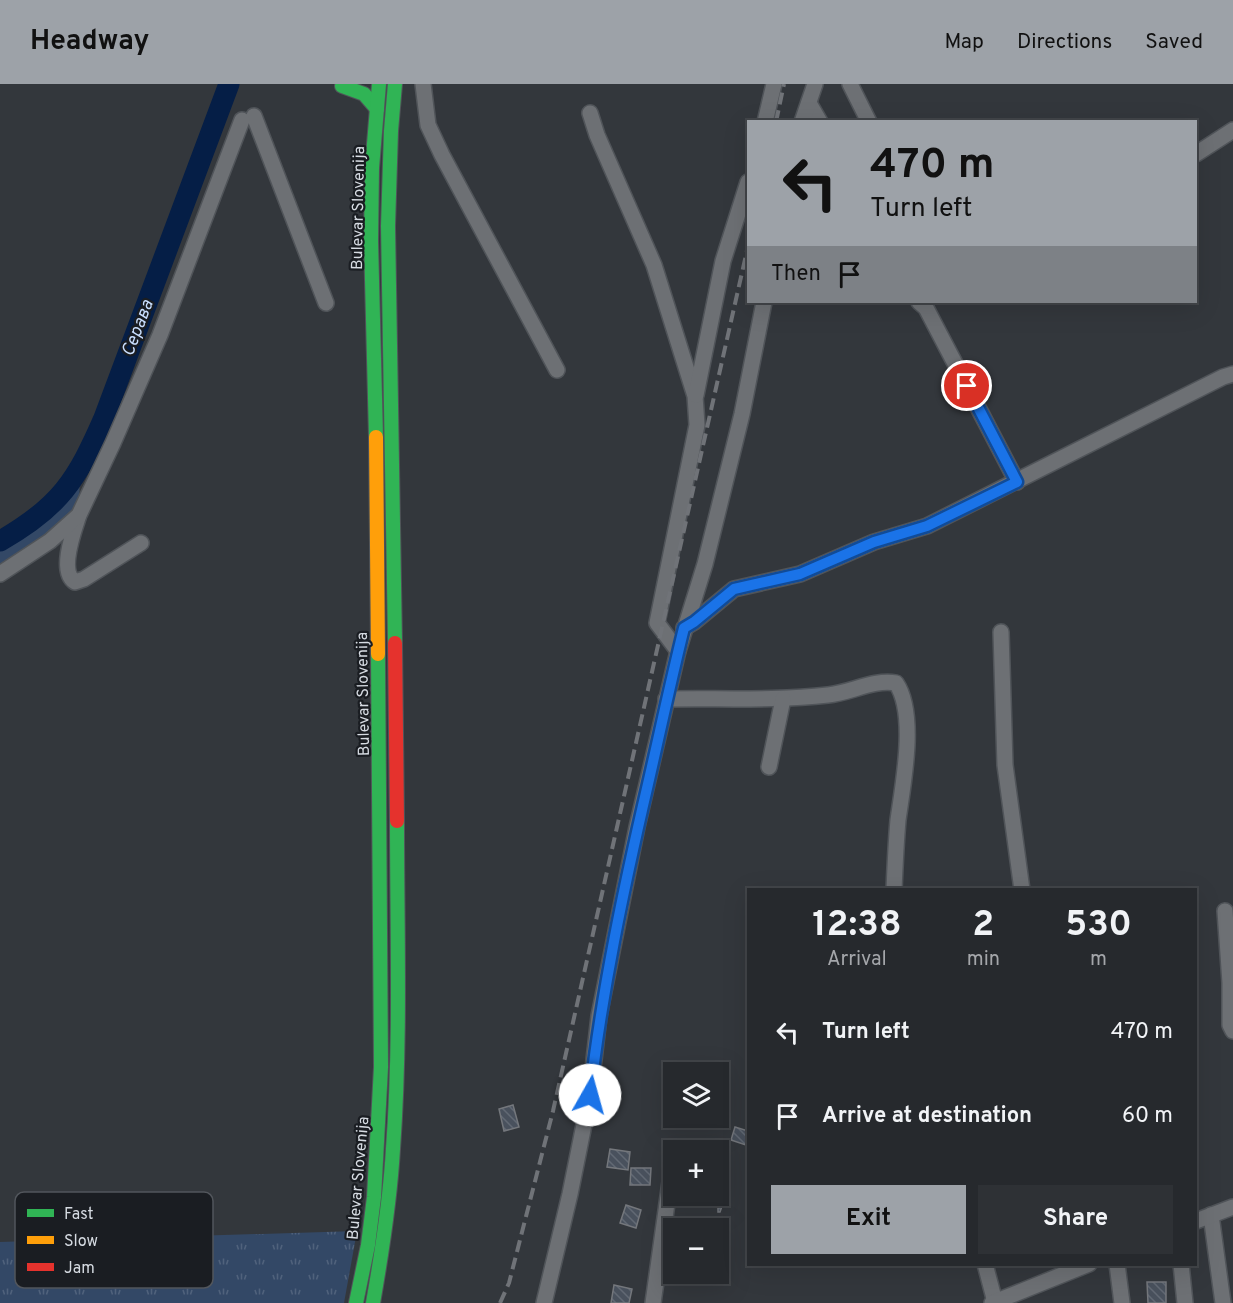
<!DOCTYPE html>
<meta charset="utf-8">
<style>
:root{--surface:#26292d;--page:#2e3135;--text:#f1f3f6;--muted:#a4a6aa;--line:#424549;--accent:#9da2a8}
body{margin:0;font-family:Overpass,sans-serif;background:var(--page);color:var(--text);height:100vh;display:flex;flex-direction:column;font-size:22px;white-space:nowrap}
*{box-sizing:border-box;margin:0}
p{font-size:20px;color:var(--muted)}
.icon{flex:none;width:33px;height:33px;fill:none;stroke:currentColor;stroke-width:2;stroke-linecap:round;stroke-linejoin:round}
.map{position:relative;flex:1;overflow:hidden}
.details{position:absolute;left:747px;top:804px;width:450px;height:378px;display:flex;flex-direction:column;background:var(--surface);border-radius:0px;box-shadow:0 6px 24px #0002,0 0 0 2px var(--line)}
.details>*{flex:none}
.top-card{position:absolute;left:747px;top:36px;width:450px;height:183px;border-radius:0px;box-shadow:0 6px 24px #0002,0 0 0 2px var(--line);background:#9da2a8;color:#111;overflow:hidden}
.tools{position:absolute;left:663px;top:978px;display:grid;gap:12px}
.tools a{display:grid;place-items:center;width:66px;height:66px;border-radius:0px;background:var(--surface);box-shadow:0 6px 24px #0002,0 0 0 2px var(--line);font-size:30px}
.pin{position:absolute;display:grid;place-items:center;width:51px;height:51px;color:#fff;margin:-26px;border:3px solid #fff;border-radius:50%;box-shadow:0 2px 6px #0007}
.me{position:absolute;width:66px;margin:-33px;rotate:7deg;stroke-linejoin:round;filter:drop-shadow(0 0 4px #0008)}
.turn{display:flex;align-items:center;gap:21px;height:126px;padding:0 24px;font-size:27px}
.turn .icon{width:78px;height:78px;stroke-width:2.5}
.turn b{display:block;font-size:42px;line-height:51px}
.then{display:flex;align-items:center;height:57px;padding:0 24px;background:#0003;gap:12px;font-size:22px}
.eta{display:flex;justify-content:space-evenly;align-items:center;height:102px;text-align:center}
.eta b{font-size:36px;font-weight:700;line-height:42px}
.cta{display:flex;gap:12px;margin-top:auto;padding:12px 24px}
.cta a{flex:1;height:69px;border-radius:0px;background:var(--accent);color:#111;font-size:24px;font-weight:700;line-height:69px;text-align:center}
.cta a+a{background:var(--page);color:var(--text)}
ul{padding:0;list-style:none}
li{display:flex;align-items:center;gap:18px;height:84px;padding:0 24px}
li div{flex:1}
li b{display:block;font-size:22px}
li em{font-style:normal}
header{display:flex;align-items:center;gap:36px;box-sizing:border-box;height:84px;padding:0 30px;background:var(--accent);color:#111}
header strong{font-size:28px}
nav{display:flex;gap:33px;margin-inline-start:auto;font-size:21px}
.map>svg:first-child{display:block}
.grass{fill:url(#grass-tufts)}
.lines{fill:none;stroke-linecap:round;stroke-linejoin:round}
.river{stroke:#051e46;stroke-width:21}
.building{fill:url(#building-back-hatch);stroke:#74777c;stroke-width:1.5}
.street-casing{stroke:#505459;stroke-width:18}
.fast-casing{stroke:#505459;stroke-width:16}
.slow-casing{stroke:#505459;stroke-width:16}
.jam-casing{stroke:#505459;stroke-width:16}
.street{stroke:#6d7074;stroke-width:15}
.fast{stroke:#30b455;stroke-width:14}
.slow{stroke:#ff9f0a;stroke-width:14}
.jam{stroke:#e5322d;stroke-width:14}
.rail{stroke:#707378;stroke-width:4;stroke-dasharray:12 6;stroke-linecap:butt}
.route-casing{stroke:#114b97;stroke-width:15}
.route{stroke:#1a73e8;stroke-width:10}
.labels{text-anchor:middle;stroke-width:4.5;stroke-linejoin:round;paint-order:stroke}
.street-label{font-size:16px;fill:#d6dbe2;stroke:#1a1d22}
.water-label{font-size:18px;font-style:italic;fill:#cadffe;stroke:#1a1d22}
.key{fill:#1a1d22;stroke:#52565c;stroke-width:1.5}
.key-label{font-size:16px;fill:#d6dbe2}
</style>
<header>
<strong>Headway</strong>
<nav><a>Map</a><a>Directions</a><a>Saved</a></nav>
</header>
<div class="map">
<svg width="1233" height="1219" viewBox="0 0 1233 1219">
<defs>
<pattern id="grass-tufts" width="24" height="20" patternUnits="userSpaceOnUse" patternTransform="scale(1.5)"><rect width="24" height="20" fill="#334866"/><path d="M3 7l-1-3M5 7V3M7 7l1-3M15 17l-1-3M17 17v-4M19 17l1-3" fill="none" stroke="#50627c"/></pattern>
<pattern id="building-back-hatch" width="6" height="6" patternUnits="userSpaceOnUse" patternTransform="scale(1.5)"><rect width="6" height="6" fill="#49515d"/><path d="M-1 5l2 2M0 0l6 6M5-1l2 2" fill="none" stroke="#626974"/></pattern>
</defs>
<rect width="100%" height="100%" fill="#33373c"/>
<g class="grass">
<path d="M80,385L79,431L0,490V457C37,436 55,421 80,385Z"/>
<path d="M357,1147L344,1219H0V1158Z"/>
</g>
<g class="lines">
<path class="river" d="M0,457C60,423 77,396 104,334L229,0"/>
</g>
<g class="building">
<path d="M513,1021L519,1043L504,1047L499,1025Z"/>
<path d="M735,1043L748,1047L746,1061L731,1056Z"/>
<path d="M610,1065L630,1068L628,1086L607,1083Z"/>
<path d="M631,1084H651L650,1101H630Z"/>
<path d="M718,1098L729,1101L720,1128H718Z"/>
<path d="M626,1121L641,1126L636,1144L620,1139Z"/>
<path d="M1147,1198H1166V1219H1148Z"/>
<path d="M614,1201L632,1205L629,1219H611Z"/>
</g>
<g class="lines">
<g class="street-casing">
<g id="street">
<path d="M423,0L428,41L442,71L557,286"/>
<path d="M850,0L869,38"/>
<path d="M809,19L820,38"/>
<path d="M590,29L597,51L654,181L695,312L697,341L657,539L678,567"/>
<path d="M254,32L326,219"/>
<path d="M765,38L774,0"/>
<path d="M802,38L815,0"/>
<path d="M1196,70L1233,46"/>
<path d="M919,218L926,224L1017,398"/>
<path d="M696,311L723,177L748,98"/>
<path d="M78,434C73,449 59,488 75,498L84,495L141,459"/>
<path d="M0,490L50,457L79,431L113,359L160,251L242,36"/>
<path d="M684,544L694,538L734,505L800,490L874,458L927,442L1223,293L1233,290"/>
<path d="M1001,548L1005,681L1022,806"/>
<path d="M666,615C720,614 774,617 828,611C851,609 873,595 896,599C917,630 903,700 898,736C896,759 895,782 894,806"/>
<path d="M769,683L783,615"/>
<path d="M1225,827L1230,899V941L1233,947"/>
<path d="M1211,1131L1223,1219"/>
<path d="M1196,1137L1233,1123"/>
<path d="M985,1180L995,1218"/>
<path d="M1117,1180L1122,1219"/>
<path d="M1181,1180L1185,1219"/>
<path d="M544,1219L570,1110L590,1011L599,932L637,743L678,567L705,480L742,330L764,218"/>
<path d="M653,1219L670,1098"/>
<path d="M992,1219L1089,1180"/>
</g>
</g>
<g class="fast-casing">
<g id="fast">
<path d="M395,0L391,47L388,142L395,559"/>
<path d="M342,2L364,10L377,25"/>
<path d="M376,353L371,157L372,84L379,0"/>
<path d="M356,1219L368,1161L374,1113L381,983L378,570"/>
<path d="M373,1219C382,1168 390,1117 393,1065C401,956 397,846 397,737"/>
</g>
</g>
<g class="slow-casing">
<path id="slow" d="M376,353L378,570"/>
</g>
<g class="jam-casing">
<path id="jam" d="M395,559L397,737"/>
</g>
<use href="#street" class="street"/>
<use href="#fast" class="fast"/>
<use href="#slow" class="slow"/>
<use href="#jam" class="jam"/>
<g class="rail">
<path d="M776,38L784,0"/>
<path d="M500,1219L509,1199L553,1027L748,162"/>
</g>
</g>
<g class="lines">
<g class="route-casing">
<path id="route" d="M590,1011C602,906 624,803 648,700C660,648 671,596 684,544L694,538L734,505L800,490L874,458L927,442L1017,398L967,302"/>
</g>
<use href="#route" class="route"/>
</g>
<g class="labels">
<g class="street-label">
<text transform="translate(357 124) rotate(-89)" y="6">Bulevar Slovenija</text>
<text transform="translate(362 610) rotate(-91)" y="6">Bulevar Slovenija</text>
<text transform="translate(357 1094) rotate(-85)" y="6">Bulevar Slovenija</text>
</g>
<g class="water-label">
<text transform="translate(137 244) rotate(-69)" y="6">Серава</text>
</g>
</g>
<rect x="15" y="1108" width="198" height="96" rx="9" class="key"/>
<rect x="27" y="1125" width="27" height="8" fill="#30b455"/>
<rect x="27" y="1152" width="27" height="8" fill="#ff9f0a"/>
<rect x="27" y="1179" width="27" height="8" fill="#e5322d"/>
<g class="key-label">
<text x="64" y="1135">Fast</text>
<text x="64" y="1162">Slow</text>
<text x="64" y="1189">Jam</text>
</g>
</svg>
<div class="tools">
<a><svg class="icon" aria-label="layers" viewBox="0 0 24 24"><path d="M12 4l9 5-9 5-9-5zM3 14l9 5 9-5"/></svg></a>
<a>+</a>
<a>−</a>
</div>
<div class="pin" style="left:967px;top:302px;background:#d93025"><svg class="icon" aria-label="arrive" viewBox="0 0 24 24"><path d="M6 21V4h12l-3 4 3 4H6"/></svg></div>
<svg class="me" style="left:590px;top:1011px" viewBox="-20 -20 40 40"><circle r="19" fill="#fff"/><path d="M0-13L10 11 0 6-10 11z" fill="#1a73e8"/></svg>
<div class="top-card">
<div class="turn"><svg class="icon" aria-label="left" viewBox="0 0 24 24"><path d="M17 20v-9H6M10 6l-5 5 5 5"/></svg><div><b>470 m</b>Turn left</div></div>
<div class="then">Then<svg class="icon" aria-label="arrive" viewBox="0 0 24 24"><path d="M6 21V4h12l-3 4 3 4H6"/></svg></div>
</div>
<section class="details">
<div class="eta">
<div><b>12:38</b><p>Arrival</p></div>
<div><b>2</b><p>min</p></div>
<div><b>530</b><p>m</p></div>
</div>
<ul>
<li><svg class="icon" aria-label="left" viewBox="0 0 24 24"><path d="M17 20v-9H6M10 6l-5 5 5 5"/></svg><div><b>Turn left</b></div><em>470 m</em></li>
<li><svg class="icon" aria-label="arrive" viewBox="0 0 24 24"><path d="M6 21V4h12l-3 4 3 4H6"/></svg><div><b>Arrive at destination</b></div><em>60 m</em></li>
</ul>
<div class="cta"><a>Exit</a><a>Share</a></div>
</section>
</div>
